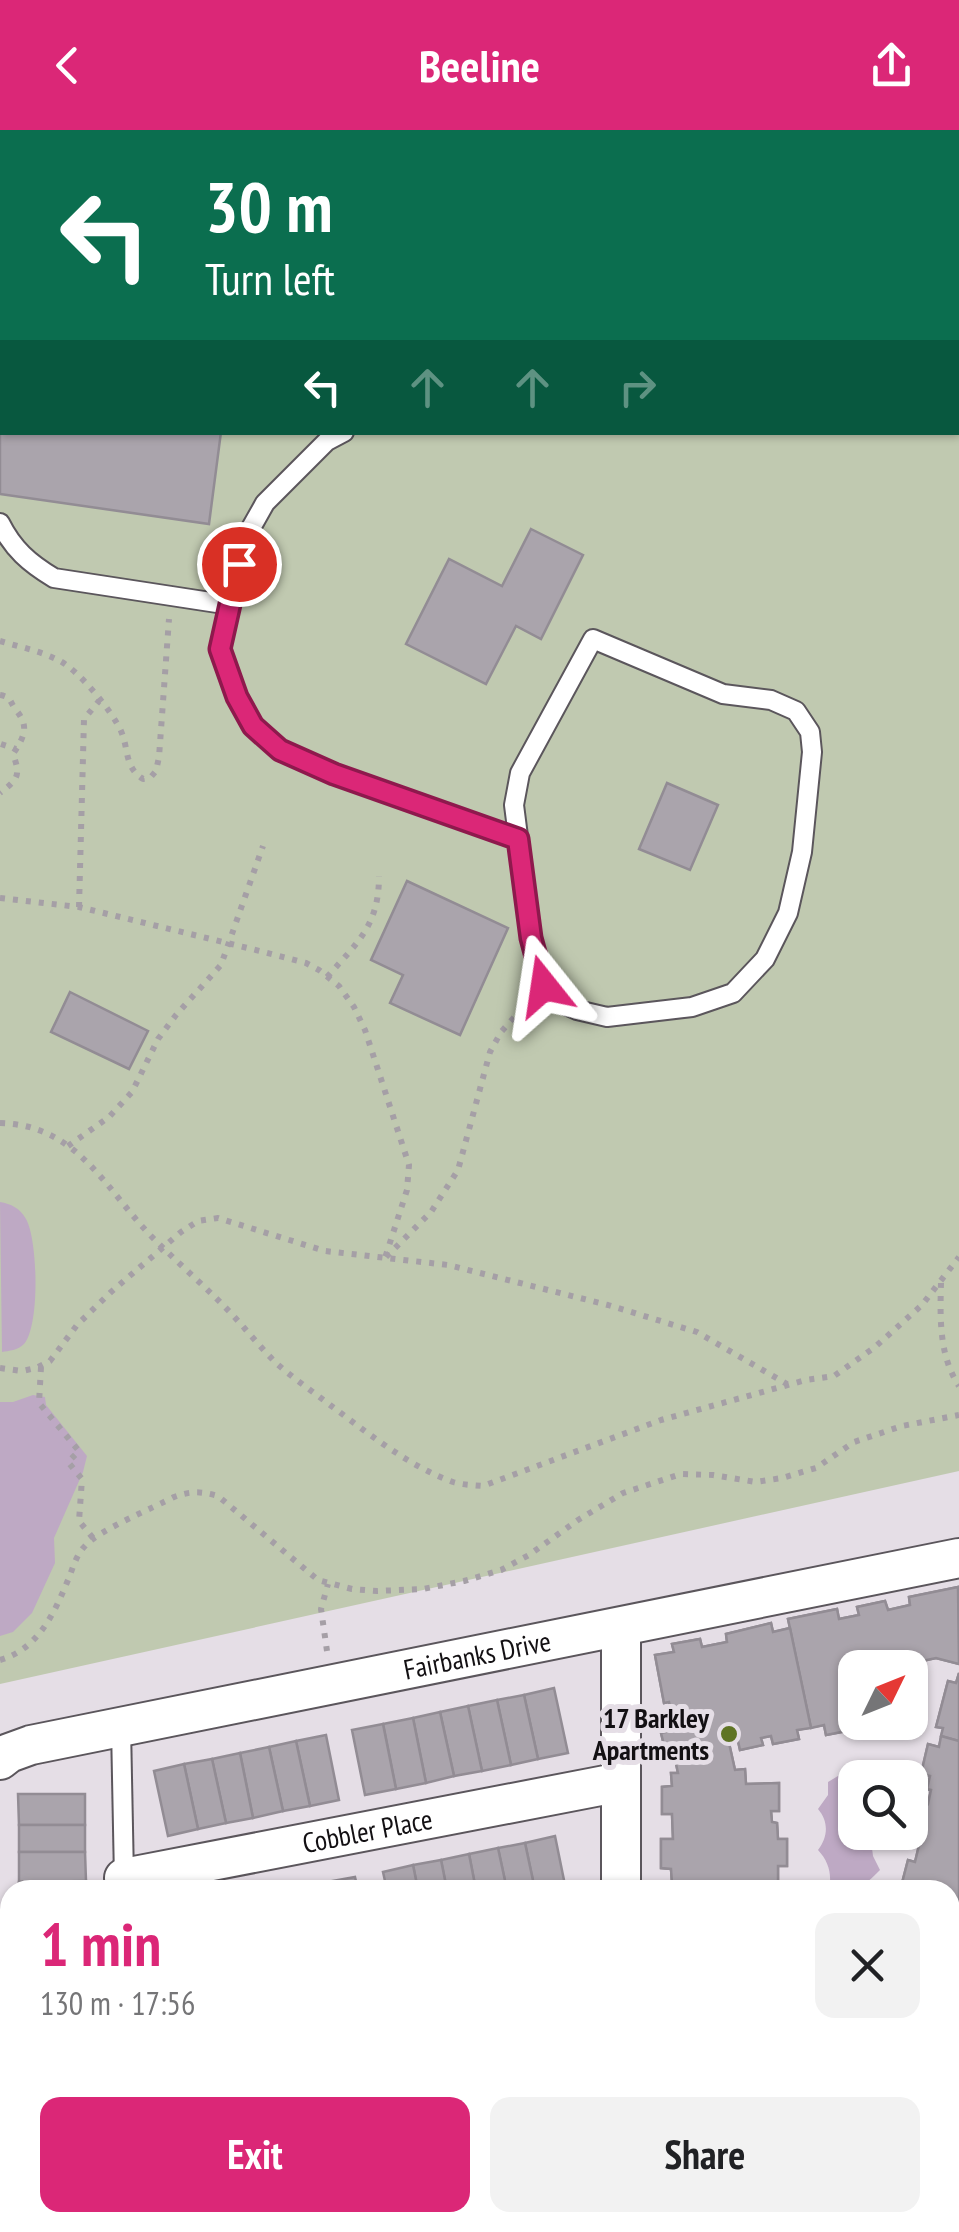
<!DOCTYPE html>
<meta charset="utf-8">
<style>
:root{--surface:#fff;--page:#f2f2f2;--text:#202124;--muted:#757577;--accent:#db2777}
body{margin:0;font-family:"PT Sans Narrow",sans-serif;background:var(--page);color:var(--text);height:100vh;display:flex;flex-direction:column;font-size:38px;white-space:nowrap}
*{box-sizing:border-box;margin:0}
p{font-size:32px;color:var(--muted)}
.icon{flex:none;width:55px;height:55px;fill:none;stroke:currentColor;stroke-width:2;stroke-linecap:round;stroke-linejoin:round}
.map{position:relative;flex:1;overflow:hidden}
.side{position:absolute;left:0px;top:1750px;width:960px;height:352px;display:flex;flex-direction:column;background:var(--surface);border-radius:30px 30px 0 0;box-shadow:0 2px 8px #0004}
.side>*{flex:none}
.guide{position:absolute;left:0px;top:0px;width:960px;height:305px;box-shadow:0 2px 8px #0004;background:#0b6e4f;color:#fff;overflow:hidden}
.needle{width:65px;rotate:47deg}
.buttons{position:absolute;left:838px;top:1520px;display:grid;gap:20px}
.buttons a{display:grid;place-items:center;width:90px;height:90px;border-radius:20px;background:var(--surface);box-shadow:0 2px 8px #0004;font-size:50px}
.pin{position:absolute;display:grid;place-items:center;width:85px;height:85px;color:#fff;margin:-42px;border:5px solid #fff;border-radius:50%;box-shadow:0 2px 10px #0007}
.me{position:absolute;width:110px;margin:-55px;rotate:345deg;stroke-linejoin:round;filter:drop-shadow(0 0 8px #0008)}
.turn{display:flex;align-items:center;gap:35px;height:210px;padding:0 40px;font-size:45px}
.turn .icon{width:130px;height:130px;stroke-width:2.5}
.turn b{display:block;font-size:70px;line-height:85px}
.lanes{display:flex;align-items:center;height:95px;padding:0 40px;background:#0003;justify-content:center;gap:50px;direction:ltr}
.lanes .off{opacity:.35}
.round{display:grid;place-items:center;flex:none;width:105px;height:105px;border-radius:20px;background:var(--page)}
.overview{display:flex;align-items:center;justify-content:space-between;height:170px;padding:0 40px}
h1{font-size:60px;font-weight:600;line-height:75px;color:var(--accent)}
.button{display:flex;gap:20px;margin-top:auto;padding:20px 40px}
.button a{flex:1;height:115px;border-radius:20px;background:var(--accent);color:#fff;font-size:40px;font-weight:600;line-height:115px;text-align:center}
.button a+a{background:var(--page);color:var(--text)}
header{display:flex;justify-content:space-between;align-items:center;height:130px;padding:0 40px;background:var(--accent);color:#fff;font-size:45px;font-weight:600}
.map>svg:first-child{display:block}
.green{fill:#c0c9b0;fill-rule:evenodd}
.water{fill:#bea9c4}
.building{fill:#aaa4ac;stroke:#928c94;stroke-width:2.5}
.lines{fill:none;stroke-linecap:round;stroke-linejoin:round}
.lane-casing{stroke:#5b565c;stroke-width:22}
.street-casing{stroke:#5b565c;stroke-width:42}
.path{stroke:#a59fa6;stroke-width:6;stroke-dasharray:5 8;stroke-linecap:butt}
.lane{stroke:#fff;stroke-width:18}
.street{stroke:#fff;stroke-width:38}
.route-casing{stroke:#8e194d;stroke-width:25}
.route{stroke:#db2777;stroke-width:18}
.poi-dot{fill:#5f7424;stroke:#e5dee6;stroke-width:4}
.labels{text-anchor:middle;stroke-width:10;stroke-linejoin:round;paint-order:stroke}
.street-label{font-size:28px;fill:#131013;stroke:#e5dee6}
.poi-label{font-size:28px;font-weight:bold;fill:#131013;stroke:#e5dee6;text-anchor:end}
</style>
<header><svg class="icon" aria-label="back" viewBox="0 0 24 24"><path d="M15 5l-7 7 7 7"/></svg>Beeline<svg class="icon" aria-label="share" viewBox="0 0 24 24"><path d="M12 15V3M7 8l5-5 5 5M5 13v7h14v-7"/></svg></header>
<div class="map">
<svg width="959" height="2102" viewBox="0 0 959 2102">
<rect width="100%" height="100%" fill="#e5dee6"/>
<path class="green" d="M0,0H959V1341L0,1554ZM2,2H958V302H2Z"/>
<g class="water">
<path d="M0,1072C11,1074 20,1078 26,1089C38,1110 40,1196 24,1214C18,1220 9,1221 2,1222Z"/>
<path d="M33,1265L45,1267L46,1275L87,1326L83,1342L54,1408L55,1433L32,1483L13,1502L0,1506V1272H13Z"/>
<path d="M854,1631L871,1637L881,1647L855,1648V1702L870,1703L873,1726L880,1740C862,1759 854,1760 829,1760C832,1744 829,1732 818,1720C828,1707 829,1692 818,1679L828,1665V1652L843,1643Z"/>
</g>
<g class="building">
<path d="M0,4H2V302H221L209,394L0,364Z"/>
<path d="M531,399L583,425L541,509L516,496L486,554L406,514L449,429L502,456Z"/>
<path d="M667,653L718,675L690,740L639,719Z"/>
<path d="M407,751L508,798L460,905L390,873L403,845L371,830Z"/>
<path d="M70,862L148,901L129,939L51,902Z"/>
<path d="M958,1457L959,1534L936,1528L913,1533L923,1576L910,1578V1538H855V1590L857,1599L826,1605L824,1595L797,1600L799,1609L773,1614L771,1606L761,1608L763,1615L740,1620L738,1611L729,1613L735,1640L745,1639L746,1654L779,1653V1681H771L772,1692L777,1693L778,1709H787V1736H778V1752L672,1753L671,1739L661,1738V1709H673L672,1684H662V1657L672,1656L671,1643H678L675,1629L668,1631L661,1603L670,1601L666,1583L671,1582L669,1572L664,1573L655,1525L674,1522L672,1514L700,1509L702,1517L727,1512L726,1504L771,1493L773,1502L790,1498L788,1489L837,1479L839,1489L859,1485L857,1477L885,1471L888,1480L910,1475L909,1467Z"/>
<path d="M958,1457L959,1534L936,1528L913,1533L923,1576L910,1578V1538H855V1590L857,1599L826,1605L824,1595L811,1598L788,1489L837,1479L839,1489L859,1485L857,1477L885,1471L888,1480L910,1475L909,1467Z"/>
<path d="M771,1493L773,1502L790,1498L811,1598L797,1600L799,1609L773,1614L771,1606L761,1608L763,1615L740,1620L738,1611L729,1613L735,1640L745,1639L746,1654L779,1653V1681H771L772,1692L777,1693L778,1709H787V1736H778V1752L672,1753L671,1739L661,1738V1709H673L672,1684H662V1657L672,1656L671,1643H678L675,1629L668,1631L661,1603L670,1601L666,1583L671,1582L669,1572L664,1573L655,1525L674,1522L672,1514L700,1509L702,1517L727,1512L726,1504Z"/>
<path d="M959,1543V2086L950,2083V1760H911L901,1757L908,1730L915,1732L922,1703L913,1700L920,1671L928,1674L931,1660L927,1659L930,1646L921,1644L928,1614L939,1617L943,1598L936,1597L948,1551L956,1553Z"/>
<path d="M959,1543V1611L941,1606L943,1598L936,1597L948,1551L956,1553Z"/>
<path d="M554,1558L568,1623L538,1629L524,1565Z"/>
<path d="M524,1565L538,1629L511,1635L497,1570Z"/>
<path d="M497,1570L511,1635L482,1641L468,1576Z"/>
<path d="M468,1576L482,1641L454,1646L440,1582Z"/>
<path d="M440,1582L454,1646L426,1653L413,1588Z"/>
<path d="M413,1588L426,1653L396,1659L383,1594Z"/>
<path d="M383,1594L396,1659L365,1665L352,1600Z"/>
<path d="M326,1605L339,1670L310,1676L296,1611Z"/>
<path d="M941,1606L959,1611V1793L950,1831V1760H911L901,1757L908,1730L915,1732L922,1703L913,1700L920,1671L928,1674L931,1660L927,1659L930,1646L921,1644L928,1614L939,1617Z"/>
<path d="M296,1611L310,1676L283,1681L269,1617Z"/>
<path d="M269,1617L283,1681L253,1688L240,1623Z"/>
<path d="M240,1623L253,1688L226,1693L212,1629Z"/>
<path d="M212,1629L226,1693L198,1699L184,1634Z"/>
<path d="M184,1634L198,1699L168,1706L154,1641Z"/>
<path d="M18,1664H85V1695H19Z"/>
<rect x="19" y="1695" width="66" height="27"/>
<path d="M555,1706L566,1760H535L525,1713Z"/>
<path d="M525,1713L535,1760H507L498,1718Z"/>
<path d="M498,1718L507,1760H476L469,1724Z"/>
<path d="M19,1722H85L86,1751L19,1752Z"/>
<path d="M469,1724L476,1760H447L441,1730Z"/>
<path d="M441,1730L447,1760H418L413,1735Z"/>
<path d="M413,1735L418,1760H387L383,1742Z"/>
<path d="M355,1747L358,1760H329L327,1752Z"/>
<path d="M86,1751V1760H19V1752Z"/>
<path d="M327,1752L329,1760H299V1758Z"/>
<path d="M959,1793V2021L950,2018V1831Z"/>
<path d="M950,2018L959,2021V2086L950,2083Z"/>
<path d="M676,2092H782L783,2102H676Z"/>
<path d="M676,2092H782L783,2102H676Z"/>
<path d="M821,2092H942L940,2102L932,2100V2102H819Z"/>
<path d="M821,2092H903L932,2100V2102H819Z"/>
<path d="M903,2092H942L940,2102Z"/>
</g>
<g class="lines">
<g class="lane-casing">
<g id="lane">
<path d="M711,0L714,2"/>
<path d="M336,2L337,0"/>
<path d="M771,2L772,0"/>
<path d="M813,2L817,0"/>
<path d="M344,302L327,311L265,373L247,405L220,519L237,567L253,596L280,620L334,644L518,709"/>
<path d="M0,393C13,419 29,433 54,448L230,475"/>
<path d="M593,509L723,564L771,570L796,581L810,602L812,622L802,722L788,783L765,829L733,863L692,877L607,887L577,880L557,871L544,856L531,808L514,675L520,643Z"/>
<path d="M121,1597L124,1748"/>
</g>
</g>
<g class="street-casing">
<g id="street">
<path d="M621,1497V1760"/>
<path id="s1" d="M0,1630L9,1623L31,1615L959,1428"/>
<path id="s2" d="M125,1760L124,1748L621,1652"/>
<path d="M131,2092V2102"/>
<path d="M623,2092V2102"/>
</g>
</g>
<g class="path">
<path d="M0,511C20,517 41,521 60,531C79,541 112,581 121,601C129,619 124,637 143,649L150,648L156,641L159,627L169,489"/>
<path d="M0,565C12,567 9,571 16,580C30,597 24,607 13,624C21,646 18,649 0,663"/>
<path d="M1,614L16,619"/>
<path d="M0,768L79,777L260,821L306,833L319,840L339,856L354,877L365,900L409,1035L407,1060L385,1128"/>
<path d="M79,777L84,589L99,571"/>
<path d="M327,847C358,812 379,795 379,746"/>
<path d="M0,993C78,995 105,1059 153,1108C176,1131 201,1153 224,1176C242,1194 258,1215 276,1233C293,1248 312,1261 330,1275C368,1303 408,1336 453,1352C463,1355 473,1355 483,1356L661,1290L806,1250L834,1246L875,1217L922,1175L959,1127"/>
<path d="M68,1016L109,987L132,962L158,909L176,885L221,835L263,716"/>
<path d="M386,1127L431,1082L458,1040L490,922L501,902L527,873"/>
<path d="M941,1153C940,1188 939,1226 959,1256"/>
<path d="M41,1237L39,1273L79,1321L68,1332L82,1349L79,1391L93,1408"/>
<path d="M0,1238L22,1241L36,1238L50,1231L77,1195L111,1162L181,1102L198,1091L218,1088L325,1121L448,1135L608,1175L697,1202L787,1254"/>
<path d="M327,1521L321,1479L328,1454"/>
<path d="M0,1530C38,1519 54,1484 68,1450C73,1438 76,1425 85,1416C99,1400 153,1378 174,1367C190,1361 201,1361 218,1366L318,1450L352,1459L377,1461L423,1459L464,1451L501,1440L529,1425L578,1390L623,1363L681,1344L713,1345L756,1352L782,1348L816,1338L854,1312L902,1296L959,1285"/>
</g>
<use href="#lane" class="lane"/>
<use href="#street" class="street"/>
</g>
<g class="lines">
<g class="route-casing">
<path id="route" d="M239,434L220,519L237,567L253,596L280,620L334,644L518,709L531,808L544,856"/>
</g>
<use href="#route" class="route"/>
</g>
<circle class="poi-dot" cx="729" cy="1604" r="10"/>
<g class="labels">
<g class="street-label">
<text dy="10" stroke="none"><textPath href="#s1" startOffset="490">Fairbanks Drive</textPath></text>
<text dy="10" stroke="none"><textPath href="#s2" startOffset="260">Cobbler Place</textPath></text>
</g>
<g class="poi-label">
<text x="709" y="1598">17 Barkley<tspan x="709" dy="32">Apartments</tspan></text>
</g>
</g>
</svg>
<div class="buttons">
<a><svg class="needle" viewBox="-14 -14 28 28"><path d="M0-13l5 13h-10z" fill="#e53935"/><path d="M0 13l5-13h-10z" fill="#757577"/></svg></a>
<a><svg class="icon" aria-label="search" viewBox="0 0 24 24"><circle cx="10" cy="10" r="6"/><path d="M15 15l6 6"/></svg></a>
</div>
<div class="pin" style="left:239px;top:434px;background:#d93025"><svg class="icon" aria-label="arrive" viewBox="0 0 24 24"><path d="M6 21V4h12l-3 4 3 4H6"/></svg></div>
<svg class="me" style="left:544px;top:856px" viewBox="-20 -20 40 40"><path d="M0-17L14 15 0 8-14 15z" fill="#db2777" stroke="#fff" stroke-width="4"/></svg>
<div class="guide">
<div class="turn"><svg class="icon" aria-label="left" viewBox="0 0 24 24"><path d="M17 20v-9H6M10 6l-5 5 5 5"/></svg><div><b>30 m</b>Turn left</div></div>
<div class="lanes"><svg class="icon" aria-label="left" viewBox="0 0 24 24"><path d="M17 20v-9H6M10 6l-5 5 5 5"/></svg><svg class="icon off" aria-label="ahead" viewBox="0 0 24 24"><path d="M12 20V5M6 11l6-6 6 6"/></svg><svg class="icon off" aria-label="ahead" viewBox="0 0 24 24"><path d="M12 20V5M6 11l6-6 6 6"/></svg><svg class="icon off" aria-label="right" viewBox="0 0 24 24"><path d="M7 20v-9h11M14 6l5 5-5 5"/></svg></div>
</div>
<section class="side">
<div class="overview"><div><h1>1 min</h1><p>130 m · 17:56</p></div><a class="round"><svg class="icon" aria-label="close" viewBox="0 0 24 24"><path d="M6 6l12 12M18 6L6 18"/></svg></a></div>
<div class="button"><a>Exit</a><a>Share</a></div>
</section>
</div>
